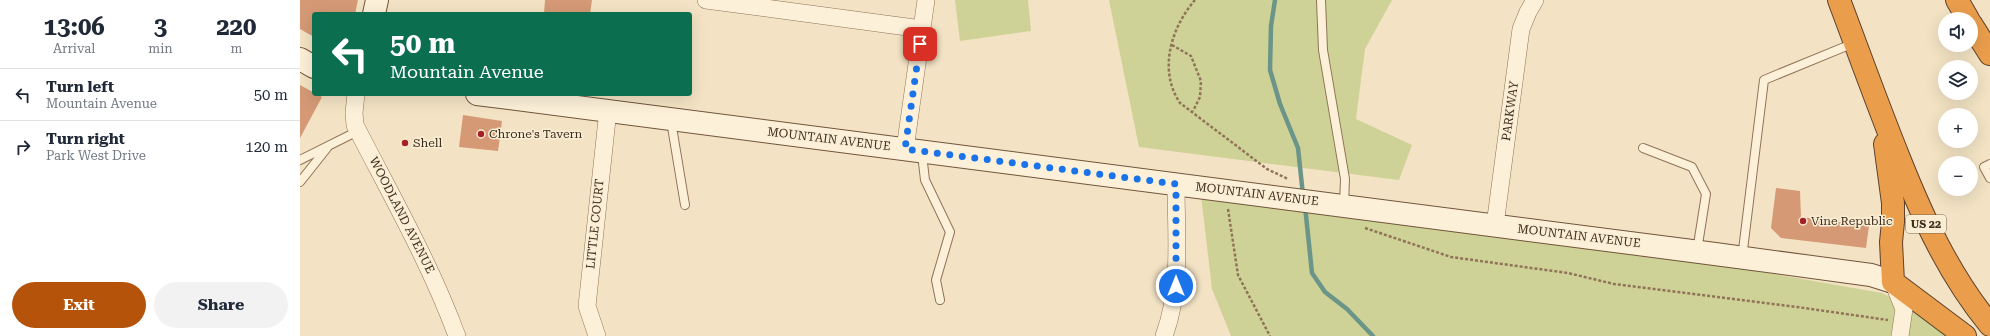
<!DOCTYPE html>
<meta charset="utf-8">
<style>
:root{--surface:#fff;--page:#f2f2f3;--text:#1f2937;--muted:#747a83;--line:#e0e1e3;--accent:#b45309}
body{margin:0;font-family:"Roboto Serif",serif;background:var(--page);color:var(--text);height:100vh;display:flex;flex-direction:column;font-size:15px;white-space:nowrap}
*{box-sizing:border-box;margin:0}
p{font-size:13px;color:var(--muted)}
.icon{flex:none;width:22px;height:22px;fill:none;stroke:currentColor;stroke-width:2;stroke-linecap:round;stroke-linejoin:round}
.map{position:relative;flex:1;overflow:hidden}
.side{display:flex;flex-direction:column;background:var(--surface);width:300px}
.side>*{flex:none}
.guide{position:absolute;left:12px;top:12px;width:380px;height:84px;border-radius:4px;box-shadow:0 4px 16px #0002;background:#0b6e4f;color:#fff;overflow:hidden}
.buttons{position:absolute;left:1638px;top:12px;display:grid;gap:8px}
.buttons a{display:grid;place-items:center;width:40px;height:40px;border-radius:50%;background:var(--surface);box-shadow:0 4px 16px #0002;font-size:20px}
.pin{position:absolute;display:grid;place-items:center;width:34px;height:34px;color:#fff;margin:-17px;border-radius:8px;box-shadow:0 2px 6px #0006}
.me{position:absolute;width:44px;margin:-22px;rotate:0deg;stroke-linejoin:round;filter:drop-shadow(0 0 3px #0008)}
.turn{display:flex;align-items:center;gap:14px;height:84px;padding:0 12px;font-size:18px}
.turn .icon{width:52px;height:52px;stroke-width:2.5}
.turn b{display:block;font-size:28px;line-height:34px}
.eta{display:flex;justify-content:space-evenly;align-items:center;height:68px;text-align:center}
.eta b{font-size:24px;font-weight:700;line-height:28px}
.primary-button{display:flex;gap:8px;margin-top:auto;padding:8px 12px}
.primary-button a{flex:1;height:46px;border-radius:24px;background:var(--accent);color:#fff;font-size:16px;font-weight:700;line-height:46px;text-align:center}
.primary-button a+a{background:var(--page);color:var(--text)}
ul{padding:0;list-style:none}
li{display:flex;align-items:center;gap:12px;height:52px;padding:0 12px;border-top:1px solid var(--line)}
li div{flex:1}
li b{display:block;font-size:15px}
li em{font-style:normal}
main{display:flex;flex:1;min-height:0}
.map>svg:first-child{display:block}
.green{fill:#ced296}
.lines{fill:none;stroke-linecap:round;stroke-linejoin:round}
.stream{stroke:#6b9589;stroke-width:4.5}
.building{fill:#d59976}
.lane-casing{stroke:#907358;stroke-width:10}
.street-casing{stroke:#907358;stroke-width:18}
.secondary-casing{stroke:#71543b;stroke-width:24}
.highway-casing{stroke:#5d412c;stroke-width:24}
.path{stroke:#907358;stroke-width:2.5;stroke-dasharray:3 2;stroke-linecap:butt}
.lane{stroke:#fcf0d8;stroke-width:8}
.street{stroke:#fcf0d8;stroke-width:17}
.secondary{stroke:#fcf0d8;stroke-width:22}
.highway{stroke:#ea9e4c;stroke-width:22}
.route{stroke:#1a73e8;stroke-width:7;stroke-dasharray:0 12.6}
.poi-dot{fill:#a52127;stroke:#f9edd4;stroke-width:1.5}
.labels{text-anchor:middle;stroke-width:3;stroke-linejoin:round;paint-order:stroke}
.shield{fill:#f9edd4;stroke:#766654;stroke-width:1}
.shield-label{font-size:11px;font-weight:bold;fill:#3e2c1d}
.street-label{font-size:12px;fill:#3e2c1d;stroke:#f9edd4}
.poi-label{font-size:12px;fill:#3e2c1d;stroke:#f9edd4;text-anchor:start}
</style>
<main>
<section class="side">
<div class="eta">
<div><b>13:06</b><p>Arrival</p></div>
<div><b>3</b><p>min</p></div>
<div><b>220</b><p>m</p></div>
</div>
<ul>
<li><svg class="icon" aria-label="left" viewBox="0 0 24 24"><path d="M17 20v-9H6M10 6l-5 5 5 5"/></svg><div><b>Turn left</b><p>Mountain Avenue</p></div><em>50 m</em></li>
<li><svg class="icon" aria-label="right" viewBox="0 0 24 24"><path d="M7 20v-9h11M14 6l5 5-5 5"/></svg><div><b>Turn right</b><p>Park West Drive</p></div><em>120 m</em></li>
</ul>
<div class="primary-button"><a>Exit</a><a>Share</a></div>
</section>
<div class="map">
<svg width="1690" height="336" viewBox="0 0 1690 336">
<rect width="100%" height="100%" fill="#f3e3c4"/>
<g class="green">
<path d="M655,0H728L731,31L660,41Z"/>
<path d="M809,0H1092L1065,49L1056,119L1112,145L1099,180L839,147Z"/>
<path d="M900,187L1195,225L1582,293L1655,328L1665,336H931L912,289Z"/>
</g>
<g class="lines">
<g class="stream">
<path d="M975,0L971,26L970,70L980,104L998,148L1003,195"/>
<path d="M1005,206L1012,273L1025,292L1047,309L1073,336"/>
</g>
</g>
<g class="building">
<path d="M0,0H58L55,14H14V37L0,29Z"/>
<path d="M245,0H292L290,14H244Z"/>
<path d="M0,85L22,97L0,138Z"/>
<path d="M163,115L202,121L198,151L159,147Z"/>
<path d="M1476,188L1500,191L1501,217L1569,226L1566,248L1481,238L1471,228Z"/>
</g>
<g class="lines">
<g class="lane-casing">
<g id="lane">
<path d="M1021,0L1023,50L1045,179L1044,205"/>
<path d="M371,121L385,205"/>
<path d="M1343,148L1392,167L1406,194L1397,251"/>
<path d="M622,154L625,180L650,232L636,280L640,300"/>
<path d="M0,160L58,131"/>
<path d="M1690,164L1684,167L1690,178"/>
<path d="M0,182L27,148"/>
<path d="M1442,258L1464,80L1554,43"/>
</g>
</g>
<g class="street-casing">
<g id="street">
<path d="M406,0L622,29"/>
<path d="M56,94L54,113L55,125C91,195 130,263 157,336"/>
<path d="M605,149L626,0"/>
<path d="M1195,225L1221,29L1228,12L1235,0"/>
<path d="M1593,282L1604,309L1600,336"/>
<path d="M297,336L287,306L308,110"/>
<path d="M864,336C882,288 876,235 876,184"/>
</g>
</g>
<g class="secondary-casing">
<g id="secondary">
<path d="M74,14L77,0"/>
<path d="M0,59L14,67"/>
<path d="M177,94L1415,254L1571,275L1593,282"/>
</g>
</g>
<g class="highway-casing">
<g id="highway">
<path d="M1539,0C1559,53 1578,106 1599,158C1623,218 1649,275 1690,325"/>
<path d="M1657,0L1668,19"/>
<path d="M1671,24L1690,54"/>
<path d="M1585,144L1593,203V222L1591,242L1593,282L1665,336"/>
</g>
</g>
<g class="path">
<path d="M895,0C871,28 858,70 880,103L967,169L988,179"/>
<path d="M872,45L891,56L901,81L900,97L893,111"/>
<path d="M928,209L938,275L970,336"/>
<path d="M1065,228L1151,257L1268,273L1314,284L1497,307L1588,320"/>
</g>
<use href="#lane" class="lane"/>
<use href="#street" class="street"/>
<use href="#secondary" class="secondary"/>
<use href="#highway" class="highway"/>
</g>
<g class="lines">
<path class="route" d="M620,44L605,149L876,184V286"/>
</g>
<g class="poi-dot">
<circle cx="181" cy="134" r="4"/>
<circle cx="105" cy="143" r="4"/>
<circle cx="1503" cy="221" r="4"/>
</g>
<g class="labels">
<rect class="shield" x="1606" y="215" width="40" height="18" rx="3"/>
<g class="shield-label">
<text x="1626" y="228">US 22</text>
</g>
<g class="street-label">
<text transform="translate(1210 111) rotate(-82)" y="4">PARKWAY</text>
<text transform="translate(529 139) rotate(7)" y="4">MOUNTAIN AVENUE</text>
<text transform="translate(957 194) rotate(7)" y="4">MOUNTAIN AVENUE</text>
<text transform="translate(102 215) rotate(63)" y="4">WOODLAND AVENUE</text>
<text transform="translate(295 224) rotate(-84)" y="4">LITTLE COURT</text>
<text transform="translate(1279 236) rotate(7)" y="4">MOUNTAIN AVENUE</text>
</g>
<g class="poi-label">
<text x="189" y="138">Chrone's Tavern</text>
<text x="113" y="147">Shell</text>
<text x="1511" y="225">Vine Republic</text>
</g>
</g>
</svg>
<div class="buttons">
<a><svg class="icon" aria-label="sound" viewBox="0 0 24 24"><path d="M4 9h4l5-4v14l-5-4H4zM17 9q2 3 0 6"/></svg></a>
<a><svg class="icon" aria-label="layers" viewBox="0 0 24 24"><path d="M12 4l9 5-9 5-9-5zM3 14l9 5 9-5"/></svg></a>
<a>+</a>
<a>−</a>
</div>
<div class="pin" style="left:620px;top:44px;background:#d93025"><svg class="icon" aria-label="arrive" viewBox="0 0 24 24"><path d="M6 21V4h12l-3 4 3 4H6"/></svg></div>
<svg class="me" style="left:876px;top:286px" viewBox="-20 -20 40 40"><circle r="17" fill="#1a73e8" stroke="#fff" stroke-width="3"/><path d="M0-11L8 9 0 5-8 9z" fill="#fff"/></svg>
<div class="guide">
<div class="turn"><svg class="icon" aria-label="left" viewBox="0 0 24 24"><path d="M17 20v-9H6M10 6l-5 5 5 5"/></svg><div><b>50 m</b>Mountain Avenue</div></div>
</div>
</div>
</main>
